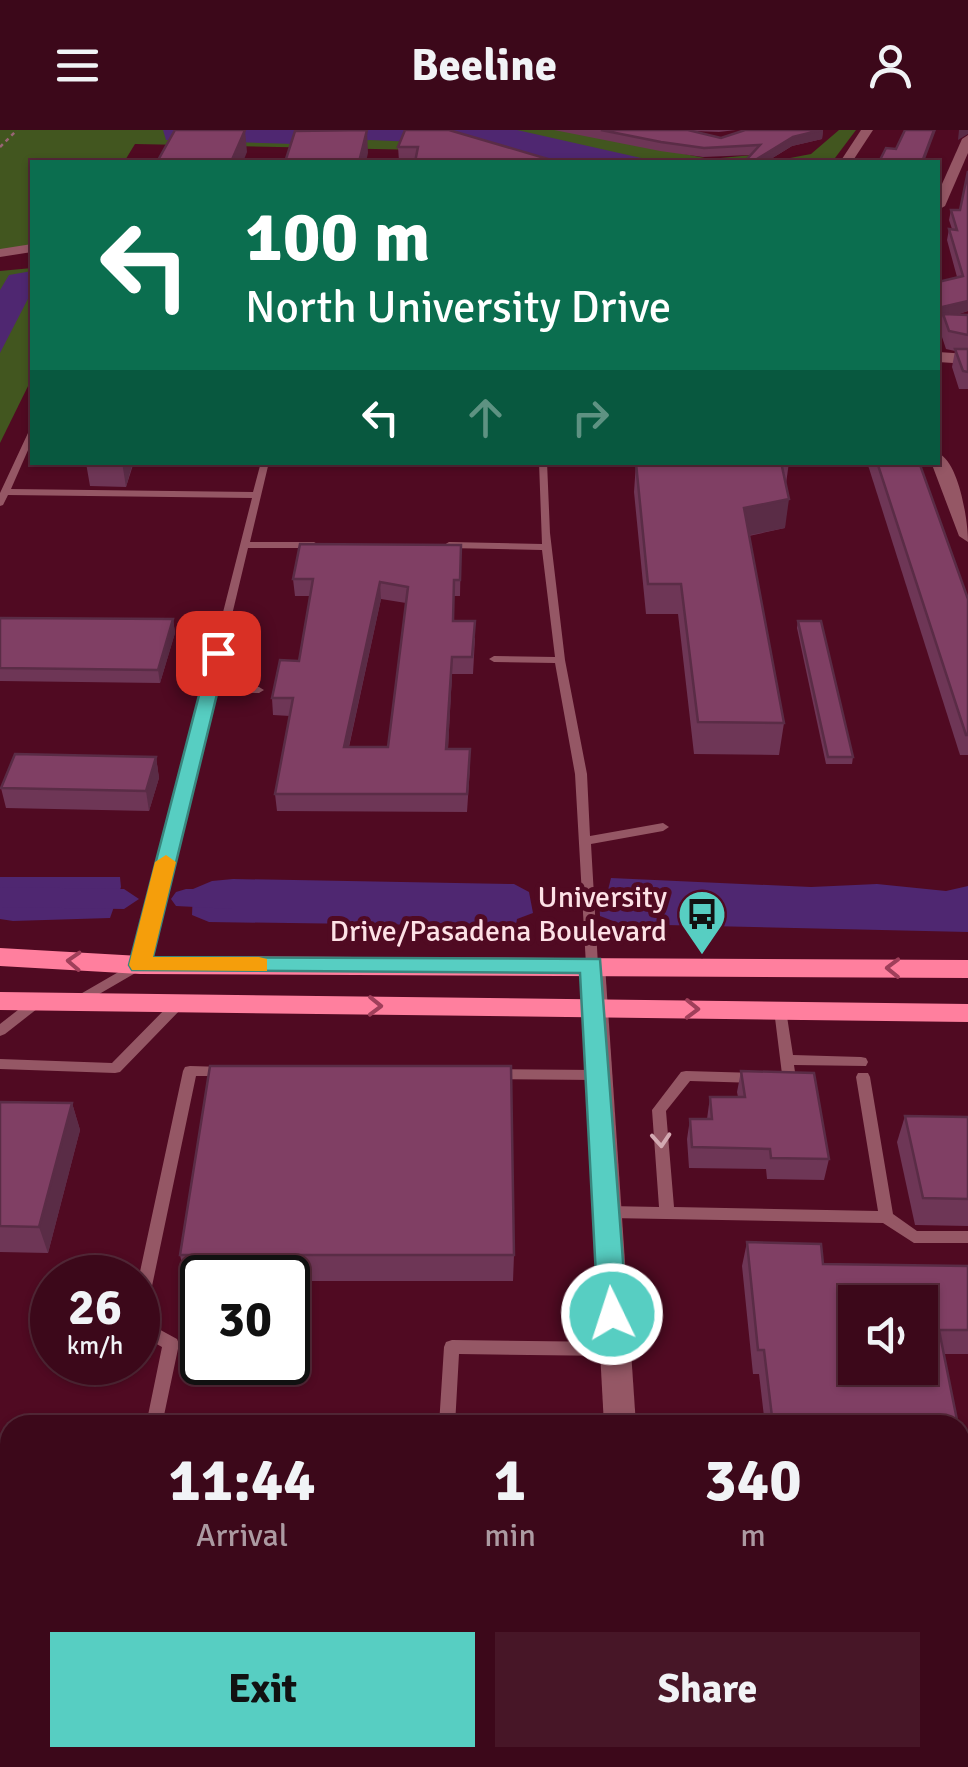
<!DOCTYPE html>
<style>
:root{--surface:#3c081a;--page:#471627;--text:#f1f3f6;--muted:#ac9aa2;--line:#552939;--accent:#57cec2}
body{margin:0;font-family:Signika,sans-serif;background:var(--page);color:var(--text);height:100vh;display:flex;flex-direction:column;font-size:38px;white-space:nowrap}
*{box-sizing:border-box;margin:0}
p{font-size:32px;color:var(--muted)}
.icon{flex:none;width:55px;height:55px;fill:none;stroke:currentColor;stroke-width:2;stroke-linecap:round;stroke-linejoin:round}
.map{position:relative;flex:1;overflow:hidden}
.sheet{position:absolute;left:0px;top:1285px;width:970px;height:352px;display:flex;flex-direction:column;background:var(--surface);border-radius:30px 30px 0 0;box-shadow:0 2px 8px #0004,0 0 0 2px var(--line)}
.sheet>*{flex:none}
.hud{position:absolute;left:30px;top:30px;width:910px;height:305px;border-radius:0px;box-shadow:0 2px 8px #0004,0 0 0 2px var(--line);background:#0b6e4f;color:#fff;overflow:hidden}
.controls{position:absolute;left:838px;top:1155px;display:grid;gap:20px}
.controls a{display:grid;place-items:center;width:100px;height:100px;border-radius:0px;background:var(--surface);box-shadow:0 2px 8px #0004,0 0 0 2px var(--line);font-size:50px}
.speed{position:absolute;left:30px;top:1125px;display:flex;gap:20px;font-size:50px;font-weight:700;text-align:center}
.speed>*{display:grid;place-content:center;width:130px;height:130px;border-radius:50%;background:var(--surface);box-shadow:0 2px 8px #0004,0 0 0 2px var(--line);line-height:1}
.speed small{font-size:25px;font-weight:400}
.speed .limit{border:5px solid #111;border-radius:15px;background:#fff;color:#111}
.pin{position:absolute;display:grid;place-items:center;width:85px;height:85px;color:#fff;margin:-42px;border-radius:20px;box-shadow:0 5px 15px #0006}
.me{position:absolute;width:110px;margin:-55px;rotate:356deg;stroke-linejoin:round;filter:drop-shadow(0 0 8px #0008)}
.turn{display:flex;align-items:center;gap:35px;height:210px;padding:0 50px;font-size:45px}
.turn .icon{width:130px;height:130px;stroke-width:2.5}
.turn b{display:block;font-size:70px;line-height:85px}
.lanes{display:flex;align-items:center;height:95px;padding:0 50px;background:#0003;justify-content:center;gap:50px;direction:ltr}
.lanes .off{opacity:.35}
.eta{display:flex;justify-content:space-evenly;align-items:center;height:170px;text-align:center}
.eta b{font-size:60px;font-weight:700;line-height:70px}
.button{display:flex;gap:20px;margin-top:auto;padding:20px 50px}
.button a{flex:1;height:115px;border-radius:0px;background:var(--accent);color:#111;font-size:40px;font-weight:700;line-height:115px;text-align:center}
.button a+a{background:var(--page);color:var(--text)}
header{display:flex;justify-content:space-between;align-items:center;height:130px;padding:0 50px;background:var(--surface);font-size:45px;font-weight:700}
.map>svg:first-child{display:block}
.green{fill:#42561f}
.water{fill:#4f2771}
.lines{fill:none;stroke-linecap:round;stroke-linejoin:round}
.canal{fill:#4f2771;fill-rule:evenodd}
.path{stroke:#996575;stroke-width:2.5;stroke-dasharray:4 4;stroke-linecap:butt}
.service{fill:#955765;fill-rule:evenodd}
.minor{fill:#955765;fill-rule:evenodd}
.primary{fill:#ff7f9e;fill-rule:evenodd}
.wall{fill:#6e3656;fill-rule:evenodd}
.shaded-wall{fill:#5a2c46}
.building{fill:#803f64;stroke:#5a2c46;stroke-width:2.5;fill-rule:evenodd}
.oneway{stroke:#9f3f5a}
.oneway2{stroke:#d3aab2}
.route{fill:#57cec2;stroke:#39867e;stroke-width:2.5}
.slow{fill:#f59e0b}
.labels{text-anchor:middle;stroke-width:10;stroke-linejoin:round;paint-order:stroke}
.poi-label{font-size:30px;fill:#fde1e6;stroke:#500a22;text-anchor:end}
</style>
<header><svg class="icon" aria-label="menu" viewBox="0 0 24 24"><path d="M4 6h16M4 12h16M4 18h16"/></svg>Beeline<svg class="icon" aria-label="person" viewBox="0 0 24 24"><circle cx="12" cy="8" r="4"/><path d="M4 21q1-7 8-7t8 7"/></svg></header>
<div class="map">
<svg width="968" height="1637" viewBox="0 0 968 1637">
<rect width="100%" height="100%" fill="#500a22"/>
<g class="green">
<path d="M0,0H562L710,29L763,24L769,32L811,24L839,0H856L832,32H521L471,21L135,14L124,32H32V116L0,121Z"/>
<path d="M32,138V248L0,313V141Z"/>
</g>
<g class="water">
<path d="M163,0H517L659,32H552L461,14L370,10L326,15L166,10Z"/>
<path d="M32,141V161L0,223V160L9,145Z"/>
<path d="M0,747H120L121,757L110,788L13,791L0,789Z"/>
<path d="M611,748L811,757L877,754L946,761L968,756V802L621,794L600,786L599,767L607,764Z"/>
<path d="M233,749L514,754L529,762L533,783L517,789L516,795L503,796L209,792L192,785L193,759L212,751Z"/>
</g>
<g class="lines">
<g class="canal">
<path d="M0,757L124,759L139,769L124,779L0,777Z"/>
<path d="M186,759H233L248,769L233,779L176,776L171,769L176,762Z"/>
</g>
<path class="path" d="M0,17L17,0"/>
<g class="service">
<path d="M32,300V311L11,359L253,362L261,332H269L250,412H314L319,415L314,418H248L215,556L259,557L264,560L259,563L213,562L146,835L144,838L82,874L76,869L77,866L134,833L252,368L8,365L3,375L0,376V363L28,303Z"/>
<path d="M539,332H547L550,403L565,530L587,644L590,706L663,693L669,697L663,701L591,714L598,835L592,839L586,835L575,644L555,533L494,532L489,529L494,526L555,527L542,420L449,418L444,415L449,412L542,414Z"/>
<path d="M37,867L42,869L43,872L42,875L5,904L0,906V894L32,869Z"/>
<path d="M178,869L183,871L184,874L183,877L120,942L115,943L0,939V929L112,933L173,871Z"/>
<path d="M780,875L785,877L786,880L793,925L861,927L866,928L868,932L866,936L794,935L796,949L794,953H777L775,949L777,945L782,944L774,880L775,877Z"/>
<path d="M190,936L224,937L229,938L231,942L229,946H196L151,1161L155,1197L177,1209L179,1214L162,1295H146L162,1217L142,1206L140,1201L138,1151L183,941L185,937Z"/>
<path d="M494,939L597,940L602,941L604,945L602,949L597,950L494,949L489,948L487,944L489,940Z"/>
<path d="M686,941L757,943L762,944L764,948L762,952L757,953L690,951L666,981L674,1077L878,1081L856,947L858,943H868L870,947L893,1084L917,1101H968V1113H914L883,1093L609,1088L604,1086L602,1082L604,1078L609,1076L659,1077L652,980L681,942Z"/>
<path d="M452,1210L613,1212L619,1214L621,1219L619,1224L613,1226L459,1224L455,1295H439L444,1217L446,1212Z"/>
<path d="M0,1625L10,1626V1628H70L77,1630L78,1634L80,1628H98L97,1637H0Z"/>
<path d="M419,1628H437L438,1637H418Z"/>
</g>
<g class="minor">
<path d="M861,0H873L852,32H840Z"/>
<path d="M968,5V23L945,76L938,80V63L962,9Z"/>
<path d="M32,114V122L0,127V119Z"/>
<path d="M938,222L968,224V234L938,232Z"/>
<path d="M938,323C959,332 968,390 968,412L959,406L931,332H938Z"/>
<path d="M592,826L605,835L636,1295H604L579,835Z"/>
<rect x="960" y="1383" width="8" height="32"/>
<rect x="614" y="1628" width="38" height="9"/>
</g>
<g class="primary">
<path d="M0,818L140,826L968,830V848L140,844L0,836Z"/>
<path d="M0,862L968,874V892L0,880Z"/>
</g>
</g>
<g class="wall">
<path d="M449,0L415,31H399L398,17Z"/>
<path d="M554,0H736L719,2L693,1L721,8L823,0L822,9L792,16L766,32H748V28L751,25L703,27L660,21Z"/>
<path d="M951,80H960L968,181L956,185H968V259H959L952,237L955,221L946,219L940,201L942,188L938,189V152L957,147L947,110L949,99H952L949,90Z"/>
<path d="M185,332L184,336L133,335L126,357L90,356L86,333H73Z"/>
<path d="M789,332L786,354L785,398L749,406L784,593L779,625L694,624L678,484H646L634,362L636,333Z"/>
<path d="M867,332H919L968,469V625H960Z"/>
<path d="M461,415L460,466H454V491L475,508L473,544H452L448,619L470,637L467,682L277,681L275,664L290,586L273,585L272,568L299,531L310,466H295L293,449ZM381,469L406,473L388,617H349Z"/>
<path d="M0,488L173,489L175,503L160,553L0,551Z"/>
<path d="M798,491L853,627L852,634H826L797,498Z"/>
<path d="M156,627L159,648L149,681L6,678L1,658Z"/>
<path d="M741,941L829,1029L824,1050L767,1049L766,1039L689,1038L687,1009L690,989H707L710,967H738L737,962Z"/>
<path d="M0,972L72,973L80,1000L48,1123L0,1122Z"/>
<path d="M905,986L968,987V1096L915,1095L897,1012Z"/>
<path d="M747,1112L823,1134L968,1136V1224H944L958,1295H765L759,1244H753L742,1136Z"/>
<path d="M180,1125H514L513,1151H288V1148H202V1151H186Z"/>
<path d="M814,1628H960L968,1637H815Z"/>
</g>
<g class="shaded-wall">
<path d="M245,0L247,22L243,32H231Z"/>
<path d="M367,0L368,23L366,32H359Z"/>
<path d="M823,0L822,9L792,16L766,32H752L793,7Z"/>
<path d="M934,0H936L924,32H922Z"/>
<path d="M959,0H968V4L958,10Z"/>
<path d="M968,171V181L944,188L943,184L942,188L938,189V178Z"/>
<path d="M122,332H133L126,357Z"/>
<path d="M789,369L785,398L740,407L744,378Z"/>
<path d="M380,452L381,469L345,634L344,617Z"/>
<path d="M173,489L175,503L160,553L158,540Z"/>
<path d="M452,527V544L447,637L446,619Z"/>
<path d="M156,627L159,648L149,681L146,661Z"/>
<path d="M72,973L80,1000L48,1123L39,1097Z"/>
</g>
<g class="building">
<path d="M175,0H245L231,32H157Z"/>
<path d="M367,0L359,32H285L295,1Z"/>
<path d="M405,0H449L558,32H415L418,17H398Z"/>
<path d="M601,0H688L721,8L745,0H821L793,7L752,32L748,28L760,15L704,18L661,12Z"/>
<path d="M905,0H934L922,32H879L886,18L896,19Z"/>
<path d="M968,41V171L938,178V152L963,146L949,99L957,100L951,80H960Z"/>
<path d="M943,184L968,185V205L949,201Z"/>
<path d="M955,219H968V242L963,241Z"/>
<path d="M781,332L789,369L744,378L784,593L698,592L681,454H648L636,333Z"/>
<path d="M877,332H919L968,469V605H966Z"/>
<path d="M300,414L461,415L460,450H454L453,491H475L472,527H452L446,619H470L467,664H275L293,568H272L280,530L299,531L313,449H293ZM380,452L408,457L388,617H344Z"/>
<path d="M0,488L173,489L158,540L0,538Z"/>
<path d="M798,491H821L853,627H828Z"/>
<path d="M15,624L156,627L146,661L1,658Z"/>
<path d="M210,936H511L514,1125H180Z"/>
<path d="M741,941L814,943L829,1029L771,1028L770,1019L692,1017L690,989H712L710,967H745Z"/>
<path d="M0,972L72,973L39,1097L0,1096Z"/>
<path d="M905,986L968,987V1069L923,1068Z"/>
<path d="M747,1112L821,1114L823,1134L968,1136V1200H939L958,1295H773L764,1220H758ZM855,1172H920V1238H855Z"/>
<path d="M960,1468H968V1637H825L824,1628H960Z"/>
</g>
<defs><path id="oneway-chevron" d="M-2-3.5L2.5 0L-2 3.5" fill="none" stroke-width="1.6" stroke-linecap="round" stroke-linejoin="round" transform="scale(2.5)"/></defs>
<g class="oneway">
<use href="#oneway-chevron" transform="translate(74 831) rotate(-177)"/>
<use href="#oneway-chevron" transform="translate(893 838) rotate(-179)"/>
<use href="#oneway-chevron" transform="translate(375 876) rotate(1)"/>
<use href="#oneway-chevron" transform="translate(692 879) rotate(1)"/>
</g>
<use class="oneway2" href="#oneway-chevron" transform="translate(661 1010) rotate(86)"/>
<path class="route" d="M211,519L227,523L153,827L600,829L627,1184L622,1192L612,1196L603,1192L598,1184L580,843L132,840L129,835Z"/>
<path class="slow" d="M166,725L176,732L153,827H259L267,829V841L132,840L129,835L155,732Z"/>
<defs>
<g id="bus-pin" transform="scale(2.5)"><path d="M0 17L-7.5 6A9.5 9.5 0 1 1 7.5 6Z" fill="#57cec2" stroke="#500a22"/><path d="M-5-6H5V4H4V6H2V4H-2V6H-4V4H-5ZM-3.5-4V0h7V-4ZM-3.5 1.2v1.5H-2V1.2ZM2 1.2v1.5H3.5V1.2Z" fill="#111"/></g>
</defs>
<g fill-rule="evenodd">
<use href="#bus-pin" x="702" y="784"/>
</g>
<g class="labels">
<g class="poi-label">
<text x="667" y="777">University<tspan x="667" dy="34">Drive/Pasadena Boulevard</tspan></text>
</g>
</g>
</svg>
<div class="controls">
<a><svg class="icon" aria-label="sound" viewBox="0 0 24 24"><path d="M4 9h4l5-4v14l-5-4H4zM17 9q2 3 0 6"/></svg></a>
</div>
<div class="speed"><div>26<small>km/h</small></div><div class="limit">30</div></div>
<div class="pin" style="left:218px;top:523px;background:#d93025"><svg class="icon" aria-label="arrive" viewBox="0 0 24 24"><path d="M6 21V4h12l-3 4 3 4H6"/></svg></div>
<svg class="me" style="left:612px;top:1184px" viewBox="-20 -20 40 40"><circle r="17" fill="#57cec2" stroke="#fff" stroke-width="3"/><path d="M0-11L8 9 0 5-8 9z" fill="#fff"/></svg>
<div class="hud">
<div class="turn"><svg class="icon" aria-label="left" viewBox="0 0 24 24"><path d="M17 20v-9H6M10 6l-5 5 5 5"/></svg><div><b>100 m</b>North University Drive</div></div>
<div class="lanes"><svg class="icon" aria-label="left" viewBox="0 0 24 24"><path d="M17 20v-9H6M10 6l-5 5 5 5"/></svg><svg class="icon off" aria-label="ahead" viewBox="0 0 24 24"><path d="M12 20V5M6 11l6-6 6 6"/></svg><svg class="icon off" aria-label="right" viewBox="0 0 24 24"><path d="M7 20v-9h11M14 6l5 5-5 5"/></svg></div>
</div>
<section class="sheet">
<div class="eta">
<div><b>11:44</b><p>Arrival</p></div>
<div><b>1</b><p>min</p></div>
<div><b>340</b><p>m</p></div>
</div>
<div class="button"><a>Exit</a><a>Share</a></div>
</section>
</div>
